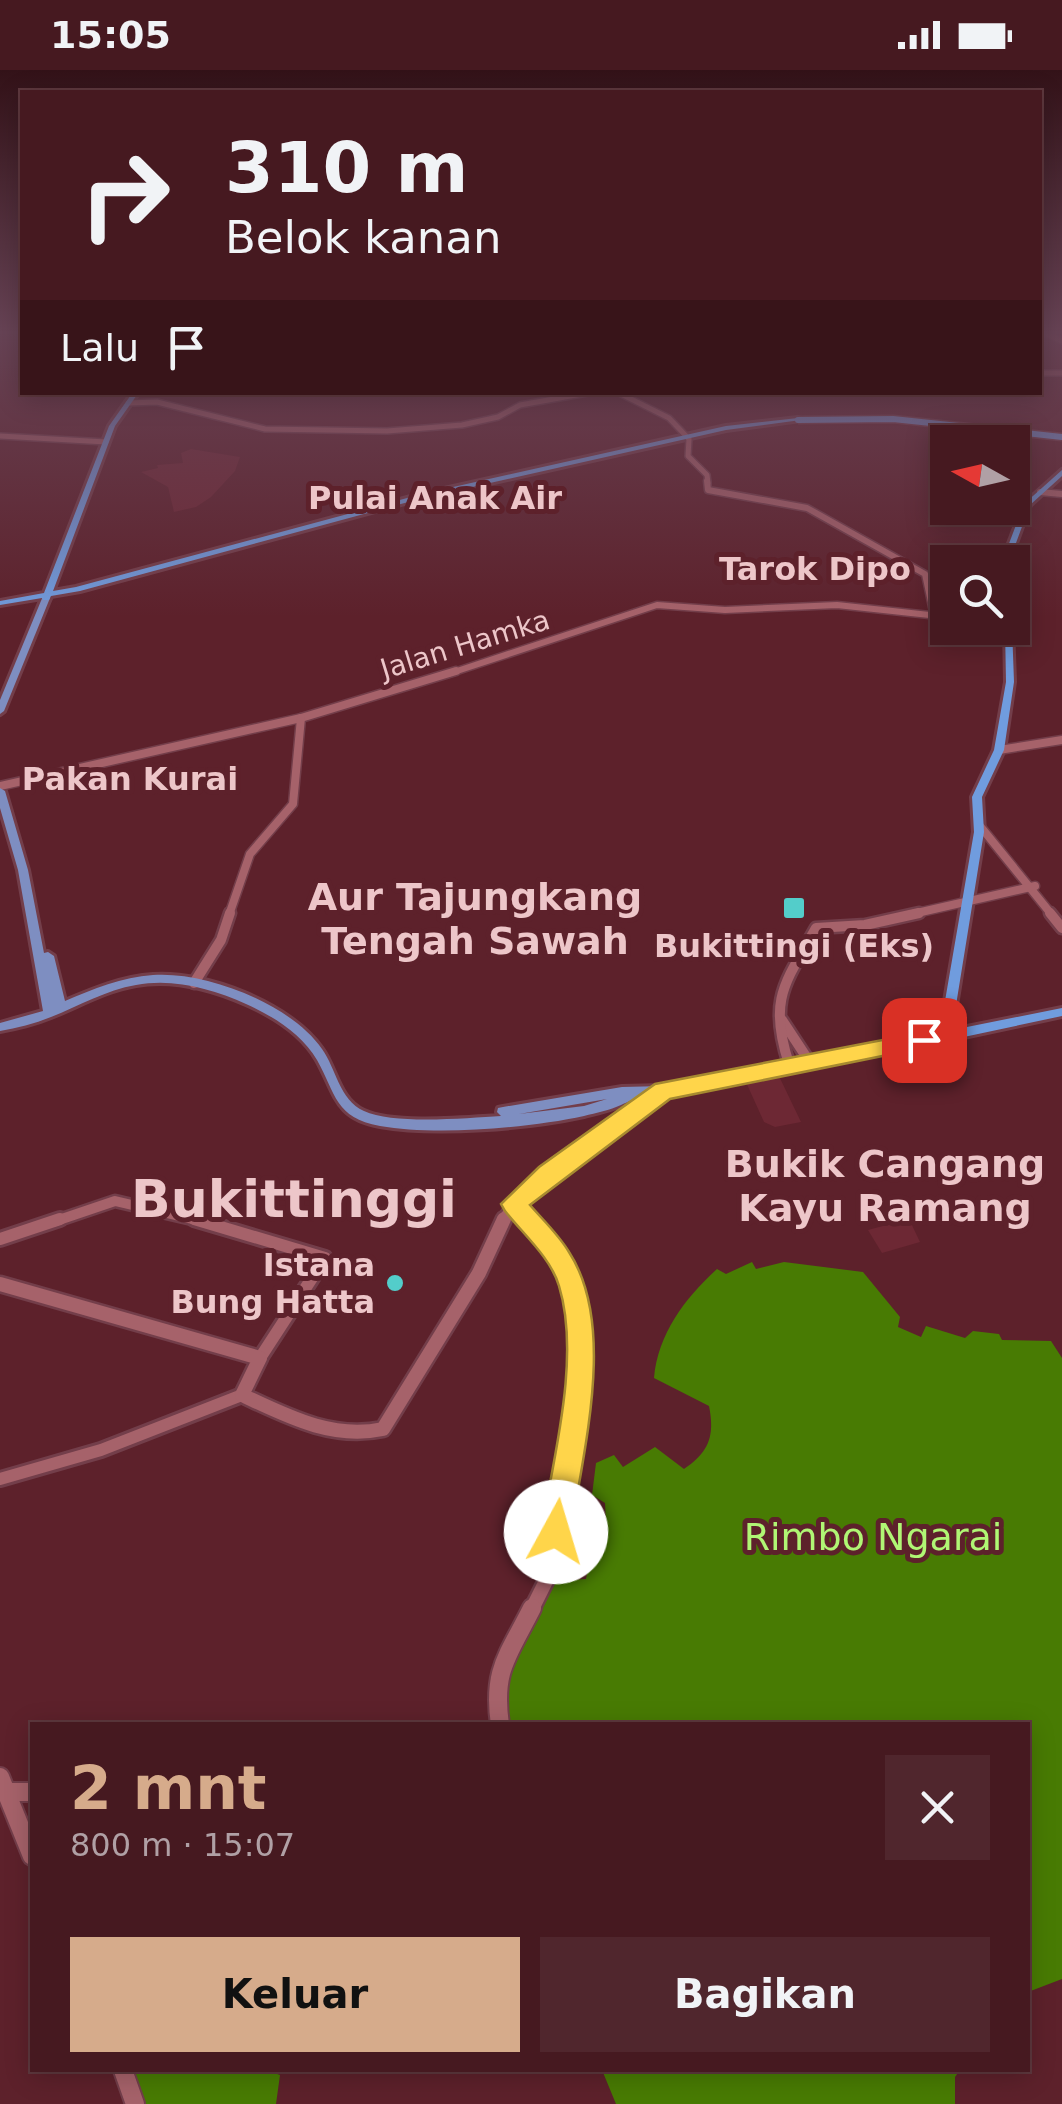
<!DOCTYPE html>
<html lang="id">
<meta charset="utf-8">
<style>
:root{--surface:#461920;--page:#50262d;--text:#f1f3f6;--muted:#b0a0a5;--line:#5e383e;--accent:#d6ab8b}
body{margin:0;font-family:"DejaVu Sans",sans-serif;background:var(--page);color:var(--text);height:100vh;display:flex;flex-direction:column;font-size:38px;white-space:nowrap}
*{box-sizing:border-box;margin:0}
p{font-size:32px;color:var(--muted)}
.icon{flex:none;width:55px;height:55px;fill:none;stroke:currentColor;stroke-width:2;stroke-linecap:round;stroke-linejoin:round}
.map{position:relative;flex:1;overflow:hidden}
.sheet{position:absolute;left:30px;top:1652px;width:1000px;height:350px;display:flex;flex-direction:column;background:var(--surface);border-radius:0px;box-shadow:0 5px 25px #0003,0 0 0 2px var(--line)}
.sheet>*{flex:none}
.hud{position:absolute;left:20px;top:20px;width:1022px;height:305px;border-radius:0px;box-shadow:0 5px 25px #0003,0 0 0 2px var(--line);background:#461920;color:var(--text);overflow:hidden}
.needle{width:65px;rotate:278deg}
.buttons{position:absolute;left:930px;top:355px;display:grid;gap:20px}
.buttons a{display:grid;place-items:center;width:100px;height:100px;border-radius:0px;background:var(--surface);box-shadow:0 5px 25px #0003,0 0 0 2px var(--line);font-size:50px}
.pin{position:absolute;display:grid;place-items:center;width:85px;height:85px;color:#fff;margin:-42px;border-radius:20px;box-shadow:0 5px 15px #0006}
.me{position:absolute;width:110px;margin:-55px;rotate:6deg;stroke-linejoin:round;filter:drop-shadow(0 0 8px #0008)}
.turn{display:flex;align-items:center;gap:35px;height:210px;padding:0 40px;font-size:45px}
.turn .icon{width:130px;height:130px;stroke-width:2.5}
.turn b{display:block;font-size:70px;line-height:85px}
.then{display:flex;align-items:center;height:95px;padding:0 40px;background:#0003;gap:20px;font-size:38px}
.round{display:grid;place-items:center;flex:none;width:105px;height:105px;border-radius:0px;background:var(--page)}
.summary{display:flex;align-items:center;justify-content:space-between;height:170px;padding:0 40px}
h1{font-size:60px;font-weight:800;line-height:75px;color:var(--accent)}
.button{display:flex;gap:20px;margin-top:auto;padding:20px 40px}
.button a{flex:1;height:115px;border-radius:0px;background:var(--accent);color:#111;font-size:40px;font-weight:800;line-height:115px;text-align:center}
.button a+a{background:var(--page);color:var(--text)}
.status{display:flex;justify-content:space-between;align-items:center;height:70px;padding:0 50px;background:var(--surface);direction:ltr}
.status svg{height:28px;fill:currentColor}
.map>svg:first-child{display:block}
.built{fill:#6d2834}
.forest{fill:#487b03}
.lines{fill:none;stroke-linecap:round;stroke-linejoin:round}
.tertiary-far4-casing{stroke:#733e4a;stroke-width:8}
.tertiary-far3-casing{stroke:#733e4a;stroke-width:9}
.tertiary-far2-casing{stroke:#733e4a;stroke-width:11}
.tertiary-far1-casing{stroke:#733e4a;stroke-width:15}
.tertiary-casing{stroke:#733e4a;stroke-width:18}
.secondary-far2-casing{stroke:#733e4a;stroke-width:16}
.secondary-far1-casing{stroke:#733e4a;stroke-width:19}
.secondary-casing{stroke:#733e4a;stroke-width:22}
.primary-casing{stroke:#733e4a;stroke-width:6}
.trunk-casing{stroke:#733e4a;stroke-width:6}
.tertiary-far4{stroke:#a6626a;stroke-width:5}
.tertiary-far3{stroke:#a6626a;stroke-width:6}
.tertiary-far2{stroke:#a6626a;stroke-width:8}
.tertiary-far1{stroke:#a6626a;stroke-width:10}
.tertiary{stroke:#a6626a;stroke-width:12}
.secondary-far2{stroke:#a6626a;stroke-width:11}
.secondary-far1{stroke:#a6626a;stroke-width:14}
.secondary{stroke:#a6626a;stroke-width:18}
.primary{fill:#7e8ec1;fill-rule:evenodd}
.trunk{fill:#709cde;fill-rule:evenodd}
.trunk-bridge-casing{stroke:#733e4a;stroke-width:9;stroke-linecap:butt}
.trunk-bridge{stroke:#709cde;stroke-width:6}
.route{fill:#ffd54a;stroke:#a68a30;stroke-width:2.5}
.poi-dot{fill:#53cdca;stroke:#5d212b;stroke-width:4}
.labels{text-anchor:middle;stroke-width:10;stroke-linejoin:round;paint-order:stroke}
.far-street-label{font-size:28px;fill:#edc6c9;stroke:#5d212b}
.far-quarter-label{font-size:32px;font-weight:bold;fill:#edc6c9;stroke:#5d212b}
.poi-label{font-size:32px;font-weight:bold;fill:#edc6c9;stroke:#5d212b}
.quarter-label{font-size:38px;font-weight:bold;fill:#edc6c9;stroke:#5d212b}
.near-park-label{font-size:38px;fill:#b0f674;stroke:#5d212b}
.town-label{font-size:52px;font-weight:bold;fill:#edc6c9;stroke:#5d212b}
</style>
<div class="status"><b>15:05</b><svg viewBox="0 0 49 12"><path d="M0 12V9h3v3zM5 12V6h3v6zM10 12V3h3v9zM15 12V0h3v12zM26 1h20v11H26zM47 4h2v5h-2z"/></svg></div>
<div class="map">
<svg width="1062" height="2034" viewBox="0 0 1062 2034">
<rect width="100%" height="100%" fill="#5d212b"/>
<g class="built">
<path d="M191,379L240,387L235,401L211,427L196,437L174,442L168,417L141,402L158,398L157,395L183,393L181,383Z"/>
<path d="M777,1002L801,1052L775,1057L764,1052L745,1010Z"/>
<path d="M909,1149L920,1172L882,1183L868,1160Z"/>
</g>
<g class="forest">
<path d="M752,1192L756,1199L784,1192L863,1202L900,1247L898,1257L921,1267L926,1256L965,1268L973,1261L999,1264L1002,1270L1051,1271L1062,1288V1909L1028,1922V1655H498L494,1636L552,1500L570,1510L586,1509L597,1452H606L605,1433L592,1425L596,1393L614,1385L623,1397L655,1377L684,1399C709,1382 715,1366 709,1336L654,1308C658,1264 685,1228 717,1199L726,1204Z"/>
<path d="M114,2000H266L280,2005L276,2034H127V2019Z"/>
<path d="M602,2000H960L955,2007V2034H616Z"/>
</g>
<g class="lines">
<g class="tertiary-far4-casing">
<g id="tertiary-far4">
<path d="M1043,262L1062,271"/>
<path d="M1040,303H1062"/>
<path d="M617,322L669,348L688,368"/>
<path d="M128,333L157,332L265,359L387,361L462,355L498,347L520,335L593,322"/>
<path d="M0,366L106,372"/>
<path d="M689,369L688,386L707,405L708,413"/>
</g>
</g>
<g class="tertiary-far3-casing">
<g id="tertiary-far3">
<path d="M707,411L708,420L807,438L925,504L934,546"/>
<path d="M1040,422L1062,424"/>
<path d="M448,604L657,535L725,540L837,535L948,547"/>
</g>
</g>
<g class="tertiary-far2-casing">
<g id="tertiary-far2">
<path d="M999,680L1062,670"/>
<path d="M0,716L301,648L456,601"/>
<path d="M980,756L1052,845"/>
<path d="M229,845L250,784L293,734L301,648"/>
<path d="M908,845L1035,816"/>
</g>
</g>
<g class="tertiary-far1-casing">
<g id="tertiary-far1">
<path d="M1050,843L1062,858"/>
<path d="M194,913L221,870L230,843"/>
<path d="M782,950L809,991"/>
<path d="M789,994C768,929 785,913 816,858L865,855L919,843"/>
<path d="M53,1152L115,1131L205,1152"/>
</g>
</g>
<g class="tertiary-casing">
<g id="tertiary">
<path d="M194,1149L325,1188L260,1288"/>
<path d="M0,1169L60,1149"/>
<path d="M0,1409L101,1380L242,1325"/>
</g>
</g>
<g class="secondary-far2-casing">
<g id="secondary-far2">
<path d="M514,1134L530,1152"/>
<path d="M503,1152C522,1110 624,1050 664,1021"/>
</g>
</g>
<g class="secondary-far1-casing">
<g id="secondary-far1">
<path d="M528,1149L551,1175L572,1215L580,1295L551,1501L531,1541"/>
<path d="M0,1214L260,1288L242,1325C287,1346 332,1370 383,1359L479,1203L504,1149"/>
</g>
</g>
<g class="secondary-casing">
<g id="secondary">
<path d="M500,1655C492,1600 508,1586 532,1538"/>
<path d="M0,1707L32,1786"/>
<path d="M0,1722H32"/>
<path d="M123,2000L135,2034"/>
</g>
</g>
<g class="primary-casing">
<g id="primary">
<path d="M43,526L50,528L4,641L0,644V630Z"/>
<path d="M0,718L5,721L28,800L44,883L48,882L54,886L65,931C93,919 122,907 153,905C206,901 291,934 322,979C336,998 339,1030 364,1041C393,1055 467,1048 501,1046L497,1042L498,1038L503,1037L622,1017L664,1016L945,961L951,966L945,971L664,1026C657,1026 649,1026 641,1027C634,1028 628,1032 621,1035C610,1040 596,1043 584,1046C529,1058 436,1066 380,1056C335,1048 336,1024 317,990C302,964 273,946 246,934C212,919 174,908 136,915C106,920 79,936 51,947C34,954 17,958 0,961V953L43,941L18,800L0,738ZM607,1029L584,1036L519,1044Z"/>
</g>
</g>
<g class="trunk-casing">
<g id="trunk">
<path d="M133,322H139L115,356L53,521L76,517L422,424L726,356L798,348L801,350L726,360L423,428L80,521L51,526L49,530H43L42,528L0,535V531L44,523L109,356Z"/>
<path d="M1062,400V406L1030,435L1009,492H1002L1024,434Z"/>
<path d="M1012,557L1014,612L1004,680L982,727L984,762L952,960L1062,938V946L945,971L939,966L974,762L972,727L994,680L1006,612L1005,558Z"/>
</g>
</g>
<use href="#tertiary-far4" class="tertiary-far4"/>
<use href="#tertiary-far3" class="tertiary-far3"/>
<use href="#tertiary-far2" class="tertiary-far2"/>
<use href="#tertiary-far1" class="tertiary-far1"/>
<use href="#tertiary" class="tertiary"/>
<use href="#secondary-far2" class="secondary-far2"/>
<use href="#secondary-far1" class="secondary-far1"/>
<use href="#secondary" class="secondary"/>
<use href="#primary" class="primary"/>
<use href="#trunk" class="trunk"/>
<g class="trunk-bridge-casing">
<path id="trunk-bridge" d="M798,350L893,349L1062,367"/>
</g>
<use href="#trunk-bridge" class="trunk-bridge"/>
</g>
<linearGradient id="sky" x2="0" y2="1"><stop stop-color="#331218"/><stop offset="0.48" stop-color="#674355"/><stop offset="1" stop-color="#674355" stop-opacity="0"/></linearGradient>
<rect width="1062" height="547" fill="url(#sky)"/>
<path class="route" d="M924,962L932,965V976L670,1029L530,1135C543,1150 559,1165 569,1182C617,1256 583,1380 571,1462L567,1472L556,1477L545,1472L541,1462C553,1389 581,1288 559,1216C551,1188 523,1164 505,1141L501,1134L539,1097L655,1014Z"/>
<g class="poi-dot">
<rect x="782" y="826" width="24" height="24" rx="5"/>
<circle cx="395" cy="1213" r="10"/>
</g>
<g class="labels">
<g class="far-street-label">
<text transform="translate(465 574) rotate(-17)" y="10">Jalan Hamka</text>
</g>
<g class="far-quarter-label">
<text x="435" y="439">Pulai Anak Air</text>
<text x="815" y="510">Tarok Dipo</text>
<text x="130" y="720">Pakan Kurai</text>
</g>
<g class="poi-label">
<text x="794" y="887">Bukittingi (Eks)</text>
<text x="375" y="1206" text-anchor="end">Istana<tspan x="375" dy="37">Bung Hatta</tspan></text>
</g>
<g class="quarter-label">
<text x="475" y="840">Aur Tajungkang<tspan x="475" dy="44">Tengah Sawah</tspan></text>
<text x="885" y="1107">Bukik Cangang<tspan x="885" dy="44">Kayu Ramang</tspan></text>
</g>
<g class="near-park-label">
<text x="873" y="1480">Rimbo Ngarai</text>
</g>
<g class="town-label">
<text x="294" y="1147">Bukittinggi</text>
</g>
</g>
</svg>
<div class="buttons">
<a><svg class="needle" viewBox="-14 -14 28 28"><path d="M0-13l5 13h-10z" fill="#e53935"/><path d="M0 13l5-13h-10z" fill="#b0a0a5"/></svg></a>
<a><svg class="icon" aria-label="search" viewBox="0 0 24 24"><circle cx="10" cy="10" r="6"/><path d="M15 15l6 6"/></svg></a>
</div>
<div class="pin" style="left:924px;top:970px;background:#d93025"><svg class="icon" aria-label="arrive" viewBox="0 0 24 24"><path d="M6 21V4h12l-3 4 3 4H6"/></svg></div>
<svg class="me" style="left:556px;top:1462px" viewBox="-20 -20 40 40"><circle r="19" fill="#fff"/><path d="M0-13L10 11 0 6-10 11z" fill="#ffd54a"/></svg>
<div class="hud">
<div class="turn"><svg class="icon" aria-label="right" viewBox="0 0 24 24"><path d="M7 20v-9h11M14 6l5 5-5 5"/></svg><div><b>310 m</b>Belok kanan</div></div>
<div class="then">Lalu<svg class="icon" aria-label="arrive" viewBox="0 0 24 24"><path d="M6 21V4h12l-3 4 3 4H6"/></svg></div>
</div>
<section class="sheet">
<div class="summary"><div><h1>2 mnt</h1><p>800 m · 15:07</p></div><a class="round"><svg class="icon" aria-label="close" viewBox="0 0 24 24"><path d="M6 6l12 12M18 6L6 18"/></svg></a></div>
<div class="button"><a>Keluar</a><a>Bagikan</a></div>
</section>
</div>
